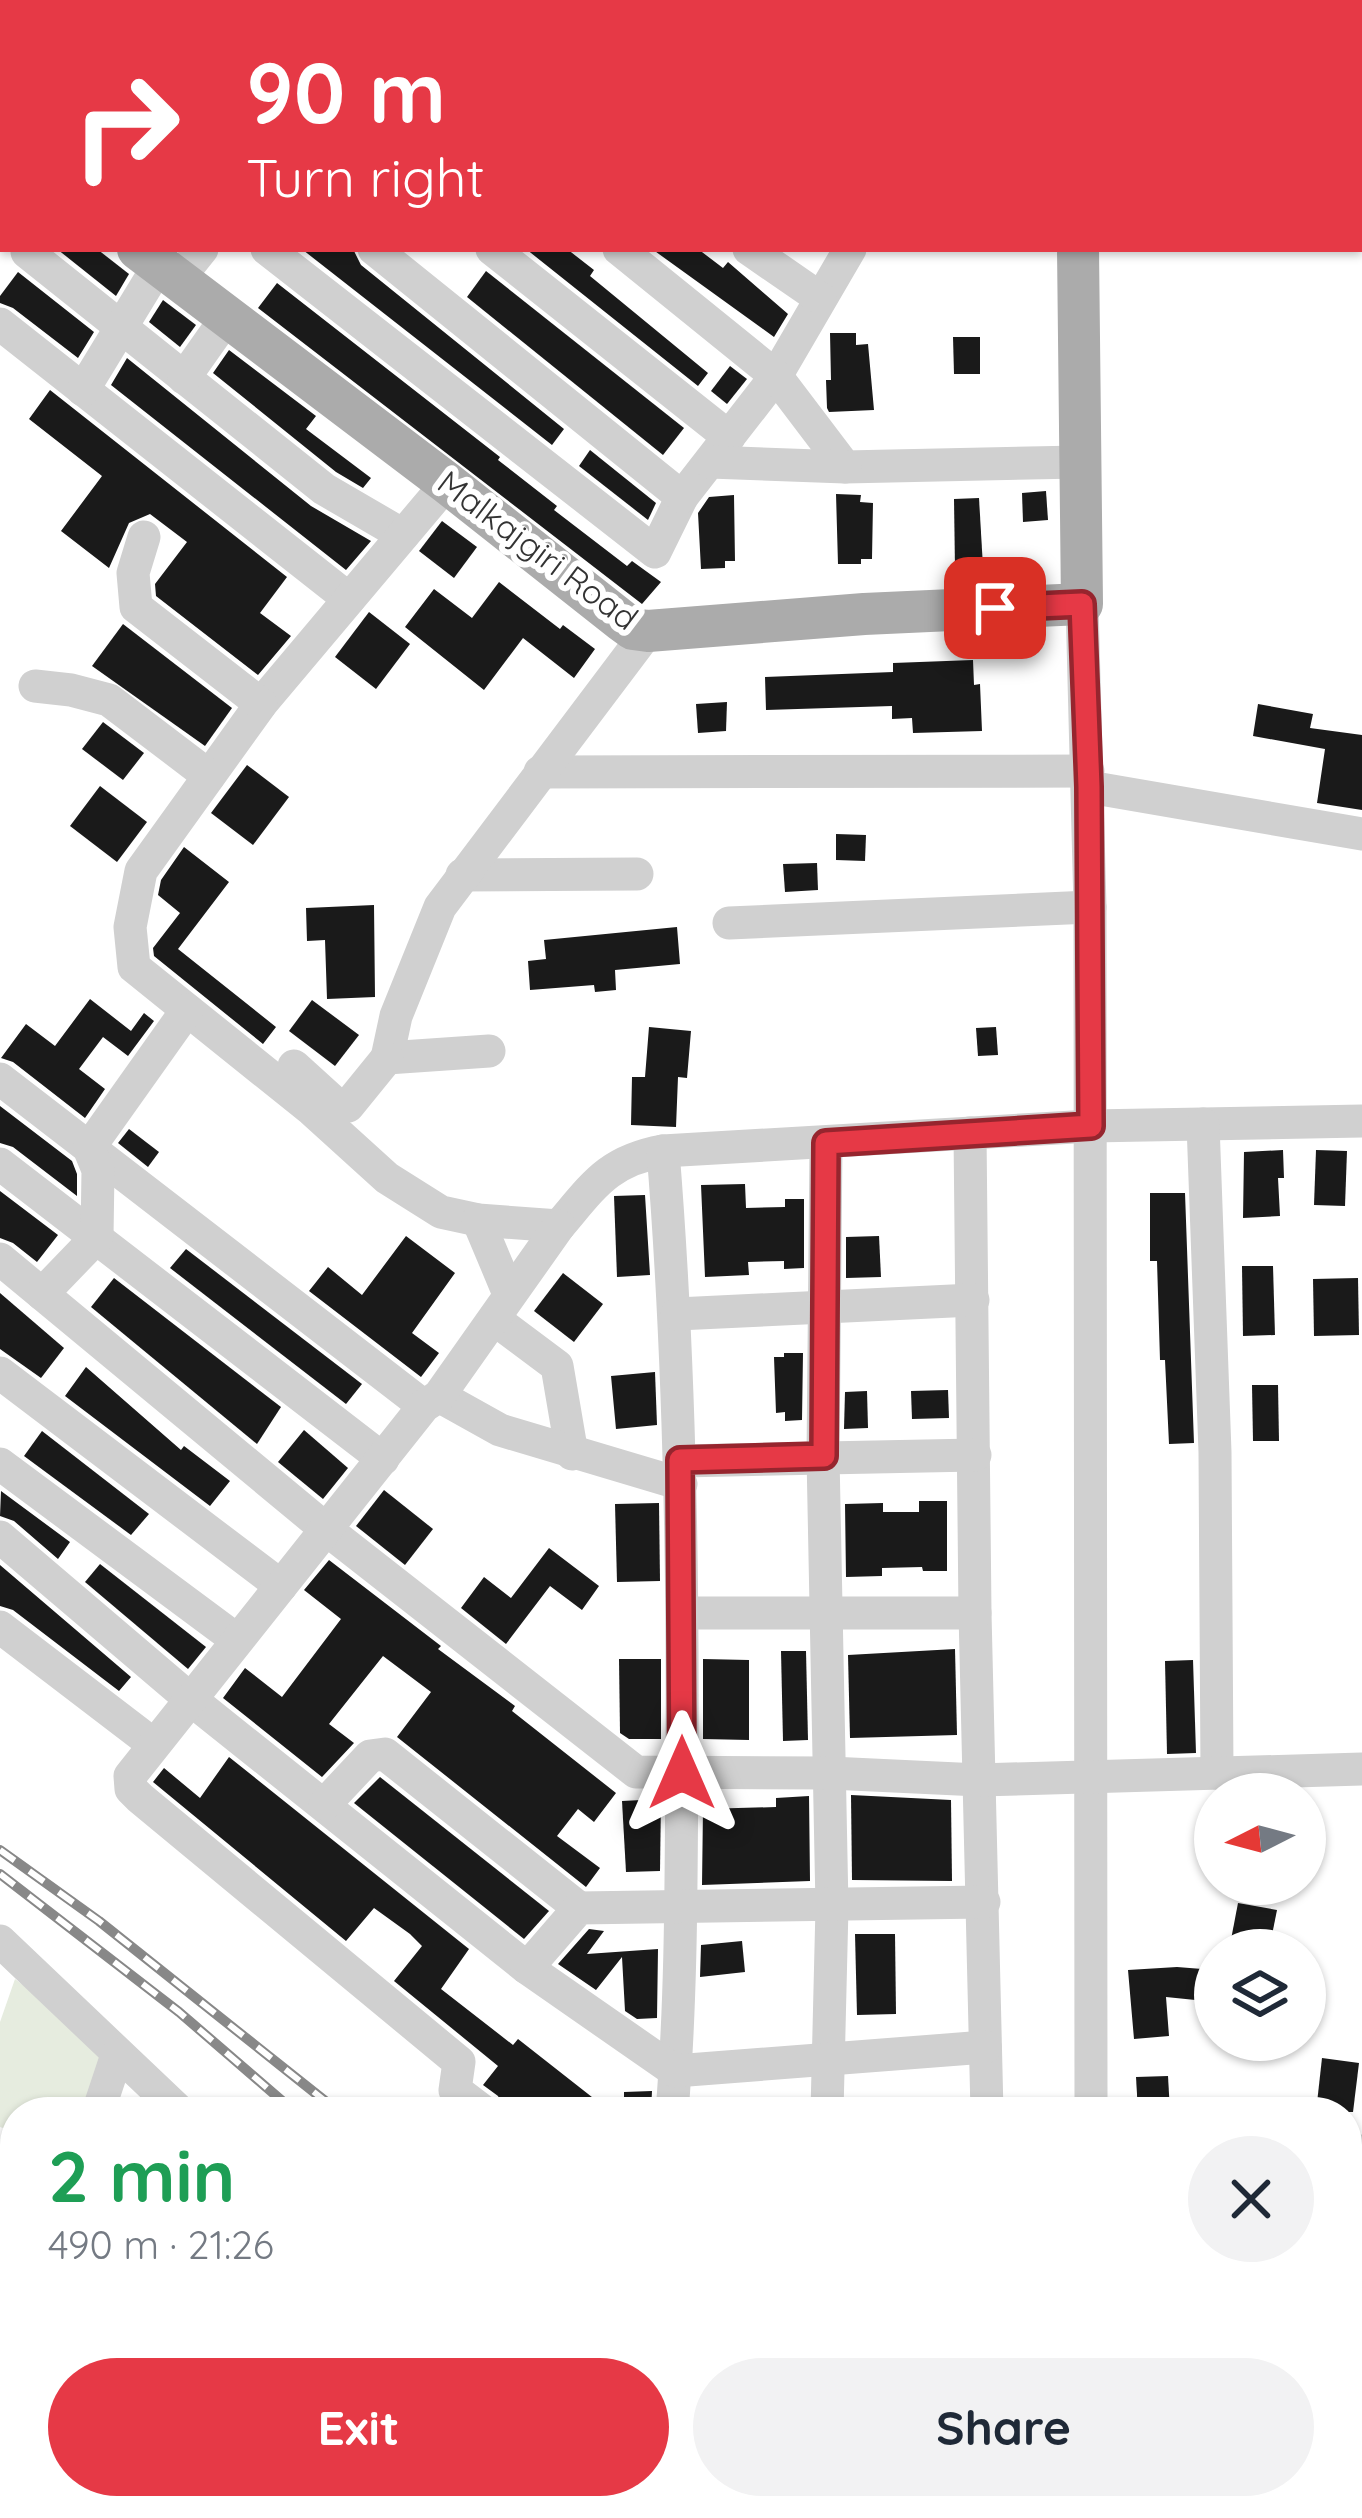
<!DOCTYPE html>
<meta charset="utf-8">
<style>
:root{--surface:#fff;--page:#f2f2f3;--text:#1f2937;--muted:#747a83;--accent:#e63946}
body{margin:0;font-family:Quicksand,sans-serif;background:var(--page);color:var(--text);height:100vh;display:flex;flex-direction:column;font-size:45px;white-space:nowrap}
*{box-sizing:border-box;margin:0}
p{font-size:39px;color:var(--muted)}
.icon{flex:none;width:66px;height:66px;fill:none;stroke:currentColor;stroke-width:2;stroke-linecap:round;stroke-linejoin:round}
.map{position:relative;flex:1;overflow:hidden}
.sheet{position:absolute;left:0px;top:2097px;width:1362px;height:423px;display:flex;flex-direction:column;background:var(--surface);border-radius:48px 48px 0 0;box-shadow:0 3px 9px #0004}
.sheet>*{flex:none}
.hud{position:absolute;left:0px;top:0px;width:1362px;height:252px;box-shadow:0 3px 9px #0004;background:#e63946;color:#fff;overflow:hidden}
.needle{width:78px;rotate:264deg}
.controls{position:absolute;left:1194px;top:1773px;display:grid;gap:24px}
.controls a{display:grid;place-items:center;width:132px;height:132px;border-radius:50%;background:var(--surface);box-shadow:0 3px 9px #0004;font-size:60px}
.pin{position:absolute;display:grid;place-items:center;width:102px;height:102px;color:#fff;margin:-51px;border-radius:24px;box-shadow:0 6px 18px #0006}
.me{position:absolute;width:132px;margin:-66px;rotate:0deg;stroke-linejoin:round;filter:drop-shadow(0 0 9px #0008)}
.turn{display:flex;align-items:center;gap:42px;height:252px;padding:0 48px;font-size:54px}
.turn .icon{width:156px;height:156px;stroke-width:2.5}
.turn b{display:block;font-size:84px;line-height:102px}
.round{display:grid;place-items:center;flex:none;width:126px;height:126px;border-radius:63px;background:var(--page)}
.overview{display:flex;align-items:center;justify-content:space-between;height:204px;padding:0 48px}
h1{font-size:72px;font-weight:700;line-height:90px;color:#1e9e55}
.action{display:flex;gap:24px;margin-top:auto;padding:24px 48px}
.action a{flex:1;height:138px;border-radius:72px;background:var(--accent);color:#fff;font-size:48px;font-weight:700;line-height:138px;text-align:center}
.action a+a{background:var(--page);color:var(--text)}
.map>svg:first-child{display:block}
.green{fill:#e6ecdf}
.building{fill:#1a1a1a}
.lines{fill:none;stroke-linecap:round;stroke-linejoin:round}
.minor-tunnel{stroke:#d6d6d6;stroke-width:33;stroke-dasharray:33 16;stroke-linecap:butt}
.minor{stroke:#d0d0d0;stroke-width:33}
.major{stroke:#ababab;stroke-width:42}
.rail-casing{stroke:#888;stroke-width:10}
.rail{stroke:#fff;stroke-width:6;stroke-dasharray:18;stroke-linecap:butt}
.route-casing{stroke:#96252e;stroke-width:30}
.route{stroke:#e63946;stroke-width:21}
.labels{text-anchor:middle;stroke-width:12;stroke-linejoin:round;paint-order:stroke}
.street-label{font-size:33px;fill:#333;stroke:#fff}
</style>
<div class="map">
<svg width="1362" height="2518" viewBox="0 0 1362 2518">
<rect width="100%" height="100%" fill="#fff"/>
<path class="green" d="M15,1979L114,2055L94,2112H15V2132L0,2127V2022Z"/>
<g class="building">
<path d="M57,249H97L129,274L116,296Z"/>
<path d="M353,249L361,265L564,429L552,445L303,250Z"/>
<path d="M526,249H567L594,270L590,276L708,373L698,386Z"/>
<path d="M652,249H698L723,268L728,262L788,314L774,337Z"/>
<path d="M486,271L684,428L663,455L467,297Z"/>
<path d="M18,272L94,332L78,358L13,308L0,303V296Z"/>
<path d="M277,283L500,457L498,460L557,506L554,510L627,566L632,561L661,582L642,604L258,308Z"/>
<path d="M163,300L196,325L180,347L149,322Z"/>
<path d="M830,333H856V345L868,344L874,410L829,412L827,408L826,380H831Z"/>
<path d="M953,337H980V374H954Z"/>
<path d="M229,350L316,416L306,429L371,478L363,488L336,472L213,373Z"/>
<path d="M127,358L311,506L371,541L346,570L111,385Z"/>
<path d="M730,366L747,379L727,404L711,391Z"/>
<path d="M50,390L287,577L260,613L291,636L258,675L156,596L155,584L187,542L150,514L129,523L109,568L61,531L102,476L29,419Z"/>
<path d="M590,450L656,503L648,520L579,466Z"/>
<path d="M1046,491L1048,520L1023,522L1022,493Z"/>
<path d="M836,494L861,495L860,502L873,503L872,559H861V564H838Z"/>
<path d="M734,495L735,561H725V568L701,569L698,513L709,497Z"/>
<path d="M979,498L983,567L955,569L954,499Z"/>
<path d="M442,521L477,547L454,578L419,551Z"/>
<path d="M499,582L560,629L563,625L595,649L574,678L523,638L484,690L405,627L434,589L472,618Z"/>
<path d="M369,612L410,644L376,689L335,657Z"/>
<path d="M123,624L232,708L205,746L92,666Z"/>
<path d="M973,660L974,685L980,684L982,731L913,733L912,718L892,719V706L766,710L765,677L893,672V663Z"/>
<path d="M727,702L726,731L698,733L696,704Z"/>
<path d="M1258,704L1313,714L1310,728L1362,735V810L1317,803L1325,749L1253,736Z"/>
<path d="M103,722L144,753L123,780L82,749Z"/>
<path d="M247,765L289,797L253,845L211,813Z"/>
<path d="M100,786L147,822L117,862L70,826Z"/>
<path d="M836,834L866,835L865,861L836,860Z"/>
<path d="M184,847L229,882L178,949L276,1027L263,1044L154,956L153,948L180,913L158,895L161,880Z"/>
<path d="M817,863L818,890L785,892L783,864Z"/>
<path d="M374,905L375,997L327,999L325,940L307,941L306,908Z"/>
<path d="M677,927L680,964L615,970L616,990L595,992L594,985L530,990L528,961L546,959L544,940Z"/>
<path d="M90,999L131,1031L144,1013L154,1021L128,1056L103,1037L79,1069L105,1089L85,1118L13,1062L1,1058L26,1024L55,1046Z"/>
<path d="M312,1000L359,1035L335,1066L289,1031Z"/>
<path d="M649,1027L691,1031L687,1078L678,1077L676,1127L631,1125L632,1077H645Z"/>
<path d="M996,1027L998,1055L978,1056L976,1028Z"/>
<path d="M0,1106L72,1161L77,1174V1196L13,1147L0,1143Z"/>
<path d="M129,1129L159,1152L148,1167L118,1143Z"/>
<path d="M1283,1150L1284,1178H1278L1280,1216L1243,1218L1244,1152Z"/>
<path d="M1316,1150L1347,1151L1345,1206L1314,1205Z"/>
<path d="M745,1184L746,1208L785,1207V1199H804V1268L784,1269V1261L748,1262L749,1275L705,1277L701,1185Z"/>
<path d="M0,1191L58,1235L37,1262L13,1243L0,1238Z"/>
<path d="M1150,1193H1185L1194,1443L1169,1444L1165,1360H1160L1157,1261H1150Z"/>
<path d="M645,1195L650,1275L617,1277L614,1196Z"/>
<path d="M406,1236L455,1273L412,1333L439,1353L421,1377L309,1291L328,1267L362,1295Z"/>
<path d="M879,1236L881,1277L846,1278V1237Z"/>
<path d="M186,1249L362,1384L346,1404L170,1268Z"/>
<path d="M1242,1266H1273L1275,1335L1243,1336Z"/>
<path d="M563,1273L603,1304L574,1342L534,1311Z"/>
<path d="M114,1278L281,1407L257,1444L91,1307Z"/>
<path d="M1358,1278L1359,1335L1314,1336L1313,1279Z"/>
<path d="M0,1293L64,1348L41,1378L0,1349Z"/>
<path d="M784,1353H803L802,1420L785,1421V1412L776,1413L774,1357H784Z"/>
<path d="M86,1367L181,1450L184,1446L230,1481L210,1506L65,1396Z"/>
<path d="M655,1372L657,1425L616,1429L611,1376Z"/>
<path d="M1252,1385H1278L1279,1441H1253Z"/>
<path d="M948,1390L949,1418L912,1419L911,1391Z"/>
<path d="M867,1391L868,1428L844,1429L845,1392Z"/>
<path d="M304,1430L348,1468L323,1499L278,1462Z"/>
<path d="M42,1431L149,1514L131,1535L24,1456Z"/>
<path d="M384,1490L433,1529L405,1565L356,1526Z"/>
<path d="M1,1491L70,1542L58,1559L14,1521L0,1516Z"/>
<path d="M919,1501H947V1571H923L922,1567L882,1568V1576L846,1577L845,1504L883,1503V1512H919Z"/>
<path d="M659,1503L660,1581L617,1582L615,1504Z"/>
<path d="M549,1548L599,1586L582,1610L550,1586L506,1644L461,1608L484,1577L511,1598Z"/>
<path d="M329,1560L441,1646L438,1649L515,1706L512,1711L616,1793L594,1822L578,1809L557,1836L600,1868L586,1887L397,1737L431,1692L383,1656L329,1724L354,1743L322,1777L223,1698L245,1668L282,1697L341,1619L304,1590Z"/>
<path d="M100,1564L206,1647L188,1669L85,1582Z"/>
<path d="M0,1565L131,1677L119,1691L13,1610L0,1606Z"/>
<path d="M955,1649L957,1735L850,1738L848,1655Z"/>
<path d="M781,1651H806L808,1740L783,1741Z"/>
<path d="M619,1659H661V1739H629L620,1733Z"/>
<path d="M703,1659L749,1660V1740L703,1739Z"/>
<path d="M1193,1660L1196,1753L1167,1754L1165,1661Z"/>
<path d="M229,1757L469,1949L441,1989L513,2045L518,2039L611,2112H505L498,2096L483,2085L498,2066L394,1981L422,1946L410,1934L374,1908L346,1941L153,1782L164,1768L200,1798Z"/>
<path d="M380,1777L549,1911L524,1939L354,1803Z"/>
<path d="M851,1795L951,1800L952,1881L852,1880Z"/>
<path d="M809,1796L810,1881L702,1885L703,1809L776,1807V1798Z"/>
<path d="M661,1799L660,1871L626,1872L622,1801Z"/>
<path d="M1238,1903L1277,1910L1269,1950H1229Z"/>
<path d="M589,1929L604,1931L587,1954L658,1949L657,2018L637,2019L625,2011L622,1957L596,1990L558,1964Z"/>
<path d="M855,1934H895L896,2014L857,2015Z"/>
<path d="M742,1941L745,1972L700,1977L701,1945Z"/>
<path d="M1177,1967L1215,1970V2002L1166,1997L1169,2036L1134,2039L1128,1970Z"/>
<path d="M1322,2058L1359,2063L1353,2112H1316Z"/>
<path d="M1168,2076L1170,2112H1138L1136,2077Z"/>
<path d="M652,2091L651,2112H624V2092Z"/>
</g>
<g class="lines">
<path class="minor-tunnel" d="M745,2518L761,2505"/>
<g class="minor">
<path d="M94,0L95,3"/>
<path d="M308,0L312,3"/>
<path d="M432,0L435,3"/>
<path d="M843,0V3"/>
<path d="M192,3L193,0"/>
<path d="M993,3L995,0"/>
<path d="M0,31L3,24"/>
<path d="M1359,146L1362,136"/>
<path d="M267,249L655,552L682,497"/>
<path d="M374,249L682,497L776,376L850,249"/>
<path d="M492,249L729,437"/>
<path d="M619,249L776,376L845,467L1079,462"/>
<path d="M749,249L820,298"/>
<path d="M27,252L324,489L403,535"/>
<path d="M178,279L202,249"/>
<path d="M0,324L349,599"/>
<path d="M184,378L227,317"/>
<path d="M83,390L159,265"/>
<path d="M710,462L845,467"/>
<path d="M447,483L261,704L141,871L130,927L134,967L312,1110L387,1178L441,1212L478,1220L559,1226C594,1185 608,1161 663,1151L1091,1126L1362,1121"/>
<path d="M144,537L133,573L136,607L261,704"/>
<path d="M1082,604L1090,907L1091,2112"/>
<path d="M35,686L71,690L109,700L209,776"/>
<path d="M540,772L1088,771"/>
<path d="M1089,787L1362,834"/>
<path d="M462,875L637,874"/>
<path d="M729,923L1090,907"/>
<path d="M489,1051L387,1058L396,1016L440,907L648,631"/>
<path d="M294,1066L338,1106H348L387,1058"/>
<path d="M0,1079L424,1406"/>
<path d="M1203,1124L1215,1452L1217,1773"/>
<path d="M970,1133L975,1613L987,2112"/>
<path d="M826,1143L823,1456L832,1907L827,2112"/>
<path d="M663,1151C679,1349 683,1547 682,1746C681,1868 682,1990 672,2112"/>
<path d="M0,1164L383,1459"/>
<path d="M478,1220L509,1294"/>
<path d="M0,1259L327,1530L636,1772L830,1773L979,1780L1362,1769"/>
<path d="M42,1294L97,1237L98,1170L89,1148L187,1010"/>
<path d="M677,1314L973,1300"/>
<path d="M494,1319L557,1366L572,1454"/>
<path d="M0,1373L281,1586"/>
<path d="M439,1396L500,1430L681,1484"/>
<path d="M681,1461L975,1455"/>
<path d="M0,1464L237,1640"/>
<path d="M0,1537L189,1698L527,1968L675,2071L985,2047"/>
<path d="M683,1613H975"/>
<path d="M0,1627L153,1744"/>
<path d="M325,1804L370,1756L385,1754L579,1908"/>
<path d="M0,1941L180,2112"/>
<path d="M527,1968L579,1908L984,1902"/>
<path d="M98,2112L117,2055"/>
<path d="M484,2112L455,2090L459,2062L140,1798L131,1789L130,1776L424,1406L439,1396L559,1226"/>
<path d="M1354,2252L1362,2151"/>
<path d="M1347,2286L1362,2291"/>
<path d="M0,2382L15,2342"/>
<path d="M389,2505L400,2518"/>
<path d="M571,2505L581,2518"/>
<path d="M1128,2505L1129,2518"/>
<path d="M603,2518L617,2509"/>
<path d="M809,2518L825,2505"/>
</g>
<g class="major">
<path d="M1093,3L1094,0"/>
<path d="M0,146L3,149"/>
<path d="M138,249L447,483L622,621L633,629L648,631L864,614L1082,604L1078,249"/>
</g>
<g class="rail-casing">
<g id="rail">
<path d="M0,1850L99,1921L339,2112"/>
<path d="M0,1874L179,2012L295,2112"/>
<path d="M651,2505L661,2518"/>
<path d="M706,2505L715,2518"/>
</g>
</g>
<use href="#rail" class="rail"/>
</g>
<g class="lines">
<g class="route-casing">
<path id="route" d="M682,1773L680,1460L824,1456L826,1143L1091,1126L1089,787L1082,604L995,608"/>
</g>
<use href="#route" class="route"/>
</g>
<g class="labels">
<g class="street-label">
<text transform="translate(538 550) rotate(37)" y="12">Malkajgiri Road</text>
</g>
</g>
</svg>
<div class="controls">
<a><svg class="needle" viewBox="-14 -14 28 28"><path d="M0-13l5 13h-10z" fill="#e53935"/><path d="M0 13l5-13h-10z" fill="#747a83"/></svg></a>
<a><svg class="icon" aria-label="layers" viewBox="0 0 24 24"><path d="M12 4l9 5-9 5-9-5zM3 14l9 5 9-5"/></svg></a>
</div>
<div class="pin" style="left:995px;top:608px;background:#d93025"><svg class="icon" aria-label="arrive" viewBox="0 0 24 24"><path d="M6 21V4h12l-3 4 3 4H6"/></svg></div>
<svg class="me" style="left:682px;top:1773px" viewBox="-20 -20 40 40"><path d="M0-17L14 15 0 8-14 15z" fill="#e63946" stroke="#fff" stroke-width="4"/></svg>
<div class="hud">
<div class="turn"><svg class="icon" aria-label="right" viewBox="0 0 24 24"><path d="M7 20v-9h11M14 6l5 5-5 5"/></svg><div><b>90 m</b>Turn right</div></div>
</div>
<section class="sheet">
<div class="overview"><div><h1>2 min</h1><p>490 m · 21:26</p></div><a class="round"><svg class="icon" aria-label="close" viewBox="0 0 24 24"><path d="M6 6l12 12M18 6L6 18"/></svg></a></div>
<div class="action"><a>Exit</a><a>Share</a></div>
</section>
</div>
